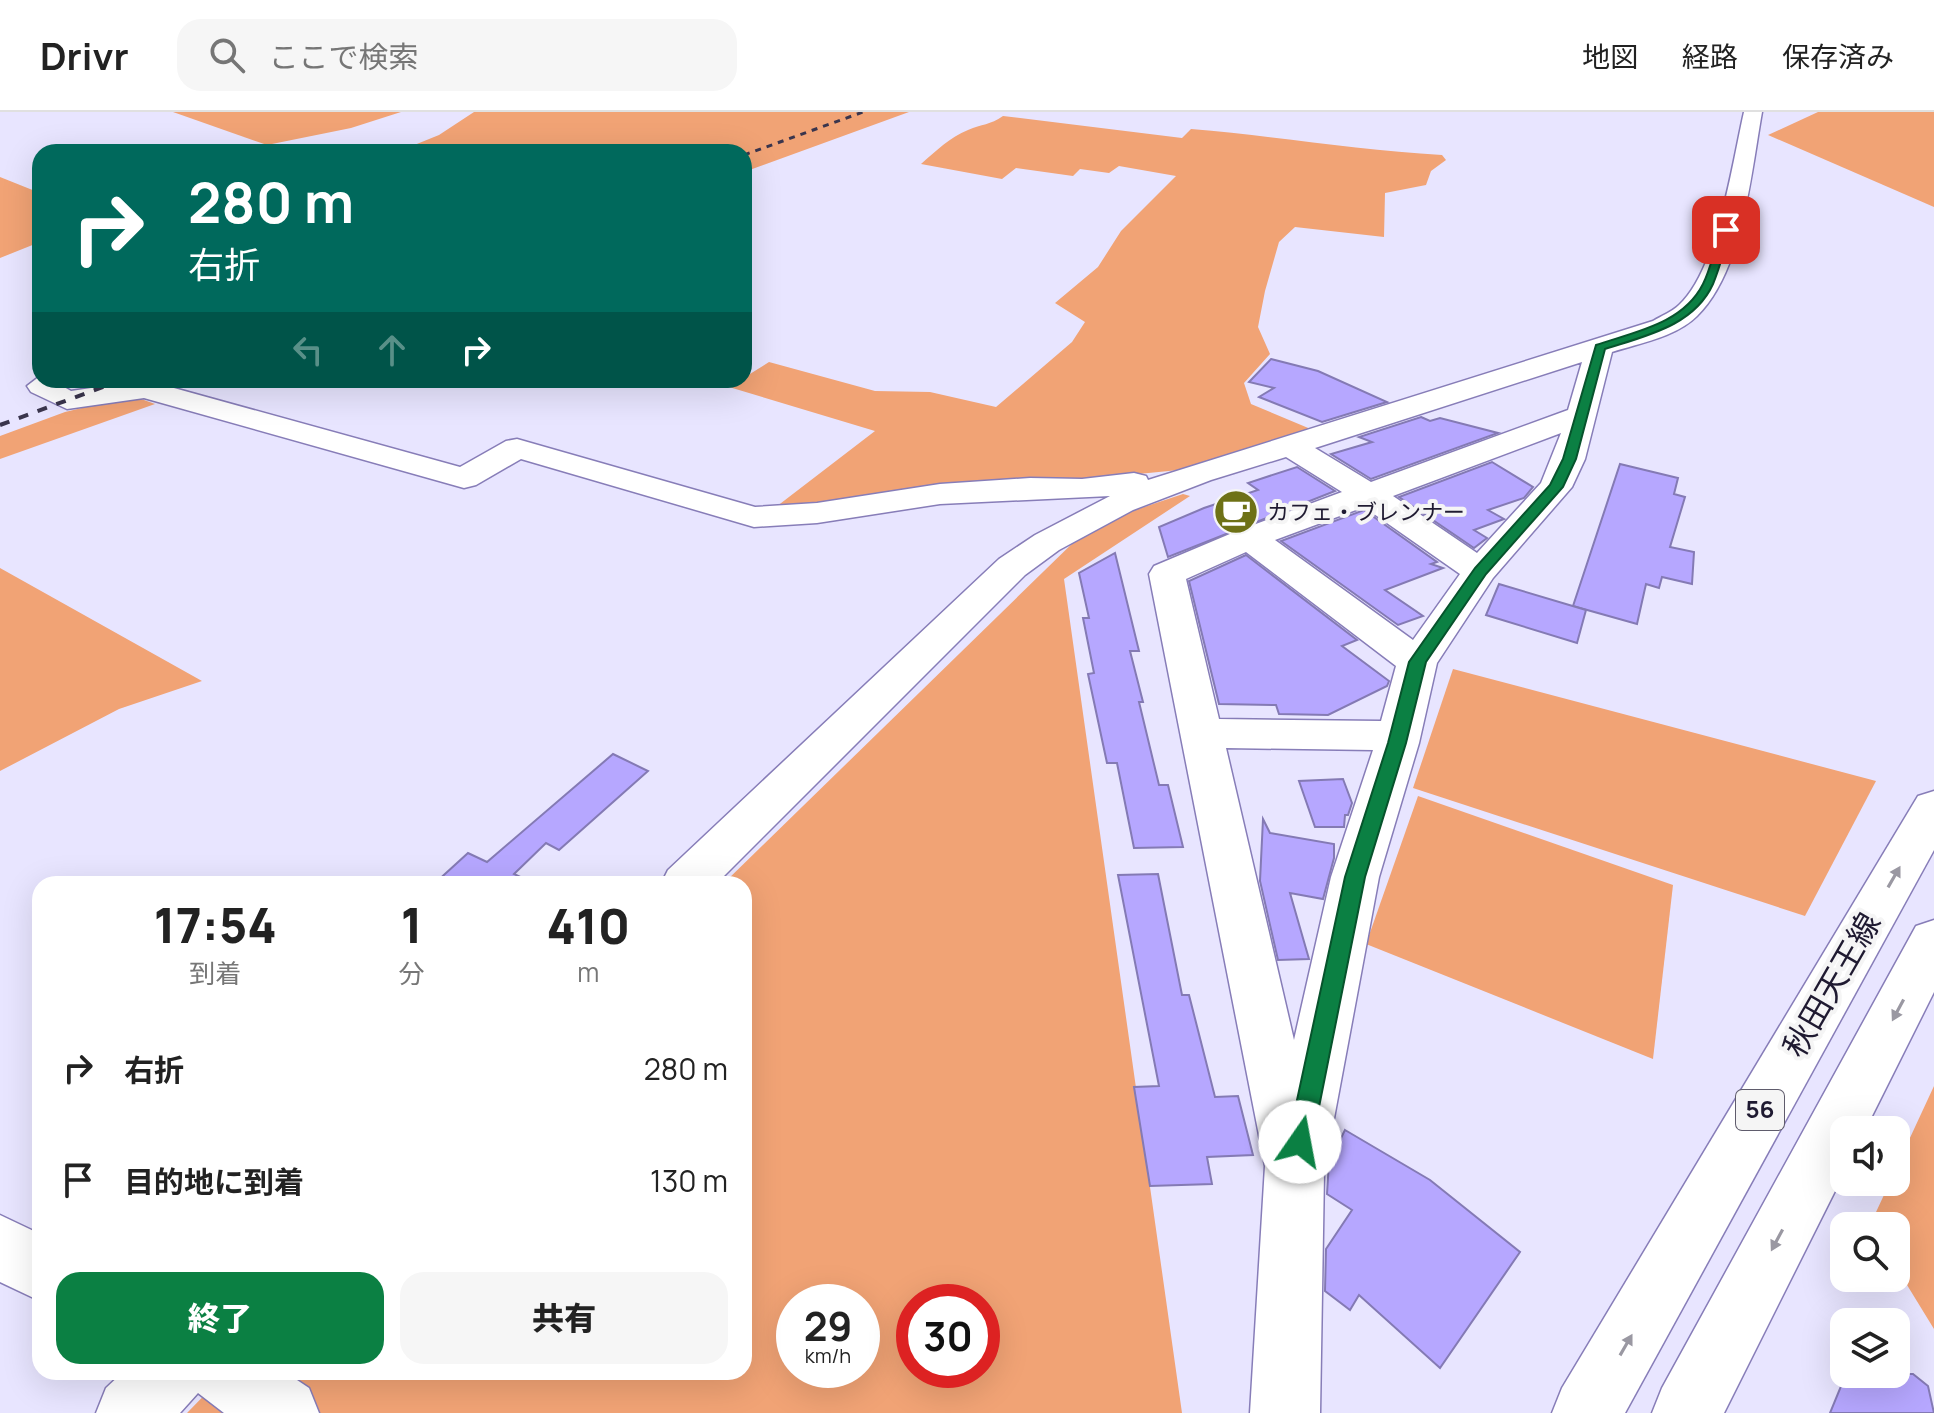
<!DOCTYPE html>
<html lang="ja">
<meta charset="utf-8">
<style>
:root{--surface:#fff;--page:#f6f6f6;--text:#222;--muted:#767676;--line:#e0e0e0;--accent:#0b8043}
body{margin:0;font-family:Manrope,"Noto Sans JP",sans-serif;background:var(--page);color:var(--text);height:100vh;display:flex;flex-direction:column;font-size:30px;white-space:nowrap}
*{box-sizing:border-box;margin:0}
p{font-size:26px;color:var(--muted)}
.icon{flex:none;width:44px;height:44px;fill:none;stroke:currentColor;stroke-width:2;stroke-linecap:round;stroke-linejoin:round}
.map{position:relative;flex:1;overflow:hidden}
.side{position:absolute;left:32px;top:764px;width:720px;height:504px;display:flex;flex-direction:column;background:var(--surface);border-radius:24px;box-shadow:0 8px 32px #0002}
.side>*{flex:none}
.hud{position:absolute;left:32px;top:32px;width:720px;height:244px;border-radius:24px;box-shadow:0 8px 32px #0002;background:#00695c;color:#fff;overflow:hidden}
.tools{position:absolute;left:1830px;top:1004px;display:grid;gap:16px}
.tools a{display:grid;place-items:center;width:80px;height:80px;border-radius:16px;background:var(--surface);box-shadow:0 8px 32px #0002;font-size:40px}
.speed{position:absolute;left:776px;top:1172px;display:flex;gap:16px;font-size:40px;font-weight:700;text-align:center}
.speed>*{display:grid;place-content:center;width:104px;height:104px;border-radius:50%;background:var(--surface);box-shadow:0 8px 32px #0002;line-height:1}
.speed small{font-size:20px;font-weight:400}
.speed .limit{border:12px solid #d22;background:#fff;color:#111}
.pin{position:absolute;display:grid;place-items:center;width:68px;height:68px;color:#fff;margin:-34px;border-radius:16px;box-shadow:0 4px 12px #0006}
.me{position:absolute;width:88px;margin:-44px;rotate:12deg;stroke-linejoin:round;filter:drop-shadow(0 0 6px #0008)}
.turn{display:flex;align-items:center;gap:28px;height:168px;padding:0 24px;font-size:36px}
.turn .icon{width:104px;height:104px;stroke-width:2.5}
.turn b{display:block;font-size:56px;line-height:68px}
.lanes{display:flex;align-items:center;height:76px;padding:0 24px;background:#0003;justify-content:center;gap:40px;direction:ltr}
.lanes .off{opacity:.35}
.eta{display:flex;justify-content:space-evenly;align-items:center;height:136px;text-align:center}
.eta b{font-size:48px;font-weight:800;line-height:56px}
.action{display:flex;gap:16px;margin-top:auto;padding:16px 24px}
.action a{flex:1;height:92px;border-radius:24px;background:var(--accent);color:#fff;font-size:32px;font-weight:800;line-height:92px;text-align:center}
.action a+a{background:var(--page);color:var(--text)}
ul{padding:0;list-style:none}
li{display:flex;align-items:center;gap:24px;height:112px;padding:0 24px}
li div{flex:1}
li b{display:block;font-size:30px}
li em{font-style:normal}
header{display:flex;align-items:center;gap:48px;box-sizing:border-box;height:112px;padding:0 40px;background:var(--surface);border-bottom:2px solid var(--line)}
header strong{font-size:38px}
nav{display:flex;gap:44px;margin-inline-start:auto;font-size:28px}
.search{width:560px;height:72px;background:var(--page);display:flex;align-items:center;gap:20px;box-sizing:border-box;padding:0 28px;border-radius:24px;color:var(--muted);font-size:30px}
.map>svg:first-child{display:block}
.green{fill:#f1a375;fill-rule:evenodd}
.building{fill:#b6a7ff;stroke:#847ab4;stroke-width:2}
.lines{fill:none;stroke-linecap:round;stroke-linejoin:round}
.minor-casing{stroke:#877db8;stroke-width:3}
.major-casing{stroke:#877db8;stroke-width:3}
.minor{fill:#fff;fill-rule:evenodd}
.major{fill:#fff;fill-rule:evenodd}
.rail-far1{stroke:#3a354d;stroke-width:3;stroke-dasharray:6 6;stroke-linecap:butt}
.rail{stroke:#3a354d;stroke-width:4;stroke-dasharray:10 10;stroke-linecap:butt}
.oneway{fill:#9a98a2}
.route{fill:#0b8043;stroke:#07532c;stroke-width:2}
.labels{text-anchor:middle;stroke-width:8;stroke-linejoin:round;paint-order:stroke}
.far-poi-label{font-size:22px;fill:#1f1a31;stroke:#f5f5f5;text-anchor:start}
.shield{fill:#f5f5f5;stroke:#5f5c6c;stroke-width:2}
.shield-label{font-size:24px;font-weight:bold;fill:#1f1a31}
.near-street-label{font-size:32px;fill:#1f1a31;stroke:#f5f5f5}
</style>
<header>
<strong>Drivr</strong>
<div class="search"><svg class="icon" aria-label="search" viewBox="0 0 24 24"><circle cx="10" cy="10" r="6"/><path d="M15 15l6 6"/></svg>ここで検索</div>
<nav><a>地図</a><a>経路</a><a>保存済み</a></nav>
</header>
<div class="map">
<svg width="1934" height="1301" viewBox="0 0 1934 1301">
<rect width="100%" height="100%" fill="#e8e5ff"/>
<g class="green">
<path d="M173,0H401L351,16L267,33Z"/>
<path d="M474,0H909L744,60V40H397L439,23Z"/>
<path d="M1818,0H1934V95L1768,23Z"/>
<path d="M1003,4L1182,26L1191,17C1275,24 1358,38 1442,43L1446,48L1431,59L1426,73L1385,81L1384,125L1295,115L1279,130L1265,179L1258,215L1270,242L1244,271L1251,292L1313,318L1179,358L772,398L875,319L729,275L769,250L875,279L930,280L996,295L1072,230L1085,210L1055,191L1098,155L1121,119L1176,64L1119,54L1109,61L1080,57L1073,64L1016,56L1002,67L921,52C936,39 950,25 968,18C982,12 990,13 1003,4Z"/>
<path d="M0,65L40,81V130L0,146Z"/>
<path d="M133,284L155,292L0,347V324L65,300Z"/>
<path d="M1183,382L1190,384L1064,467L1182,1301H187L227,1260H744V772H723L1081,423L1123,402ZM794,1190H862V1258H794ZM914,1190H982V1258H914Z"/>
<path d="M0,456L202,569L119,597L0,659Z"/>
<path d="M1453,557L1876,669L1805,804L1413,676Z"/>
<path d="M1418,684L1673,773L1653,947L1366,832Z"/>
<path d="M1934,974V1217L1896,1155V1114L1870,1113L1890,1070H1896V1056Z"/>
</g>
<g class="building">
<path d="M1271,247L1318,259L1387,290L1322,310L1259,285L1274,276L1249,270Z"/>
<path d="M1421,305L1430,309L1440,306L1498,321L1371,367L1331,342L1372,330L1359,325Z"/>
<path d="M1492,350L1533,375L1524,386L1488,398L1504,407L1474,418L1487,426L1474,436L1399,385Z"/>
<path d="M1620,352L1678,366L1674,382L1685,385L1670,435L1694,440L1692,472L1662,465L1659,476L1646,472L1637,512L1573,494Z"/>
<path d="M1297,355L1335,379L1168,445L1159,415L1204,396L1258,378L1248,371Z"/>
<path d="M1364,398L1437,450L1431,452L1443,456L1385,478L1423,504L1398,513L1281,429Z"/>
<path d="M1115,441L1139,539H1130L1143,590H1139L1159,673H1168L1183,735L1134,736L1117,651H1107L1088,562L1094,561L1083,506H1089L1079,461Z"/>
<path d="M1246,443L1357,528L1342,534L1389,569L1387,574L1328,603L1279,602L1276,593L1219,592L1189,469Z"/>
<path d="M1499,472L1586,498L1577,531L1486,503Z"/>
<path d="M613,642L648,659L559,738L546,731L514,762L535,772H434L468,741L487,750Z"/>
<path d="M1343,667L1352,691L1348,703H1345L1344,715H1315L1299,669Z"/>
<path d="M1263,707L1270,721L1334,732V746L1323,787L1290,781L1309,847L1278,848L1260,769Z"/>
<path d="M1158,762L1182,883H1189L1215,985L1238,984L1253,1043L1207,1045L1212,1072L1150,1074L1134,975L1159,974L1118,763Z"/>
<path d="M1345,1018L1430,1068L1520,1140L1440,1256L1359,1183L1350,1198L1325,1179L1326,1137L1352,1098L1327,1082L1329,1050Z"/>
<path d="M1846,1262H1913L1928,1274L1934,1301H1830Z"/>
</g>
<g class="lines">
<g class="minor-casing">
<g id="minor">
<path d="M1744,0H1762C1751,61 1743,159 1697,204C1676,225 1640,231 1612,240L1585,347L1572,375L1493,466L1437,551L1419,631L1379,765L1324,1060L1320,1301H1250L1265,1054L1149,462L1154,454L1237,419L1342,380L1286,345L1211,368L1133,398L1059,438L1025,463L716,772H661L668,758L999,447L1035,423L1110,384L940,392L817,411L754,415L521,347L476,373L464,376L144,286L67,297L31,280L27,274L40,264V268H69L64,275L71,279L145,268L460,355L506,329L517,327L755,395L817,391L940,372L1030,366L1082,367L1134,361L1146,364L1148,368L1653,209C1661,204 1672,200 1679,193C1718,157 1732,52 1744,0ZM1582,250L1568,298L1371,370L1315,336ZM1561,321L1541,371L1477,441L1393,384ZM1364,395L1460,462L1413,528L1275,428ZM1246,440L1396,554L1381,609L1219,607L1186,467ZM1226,636L1373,638L1331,765L1294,928Z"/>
<path d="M0,1103L40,1122V1189L0,1170Z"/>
<path d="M123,1260H285L309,1276L319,1301H224L198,1281L180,1301H96L106,1276Z"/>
</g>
</g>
<g class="major-casing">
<g id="major">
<path d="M1934,679V738L1625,1301H1552L1562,1276L1918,684Z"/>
<path d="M1934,808V880L1865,1018H1844V1061L1724,1301H1652L1662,1276L1916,814Z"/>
</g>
</g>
<use href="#minor" class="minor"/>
<use href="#major" class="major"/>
<path class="rail-far1" d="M744,43L863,0"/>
<path class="rail" d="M0,313L122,268"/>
</g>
<defs><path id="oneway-solid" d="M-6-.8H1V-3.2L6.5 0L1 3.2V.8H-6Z" transform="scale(2)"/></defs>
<g class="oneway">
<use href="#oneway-solid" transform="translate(1894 765) rotate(-60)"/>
<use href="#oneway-solid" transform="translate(1898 898) rotate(118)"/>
<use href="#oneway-solid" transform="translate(1777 1128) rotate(118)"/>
<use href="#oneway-solid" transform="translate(1626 1233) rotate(-60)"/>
</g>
<path class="route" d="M1726,115L1730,118C1725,136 1720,155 1713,172C1694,214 1645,224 1605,237L1576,347L1563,375L1486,462L1426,550L1406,631L1365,765L1312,1030L1308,1038L1300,1042L1291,1038L1288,1030L1345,765L1388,631L1409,550L1475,456L1550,373L1563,347L1596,233C1634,220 1683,212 1703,172C1711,156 1715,136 1721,118Z"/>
<defs>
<g id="cafe-disc" transform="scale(2.3)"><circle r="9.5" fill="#6e7116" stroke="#f5f5f5"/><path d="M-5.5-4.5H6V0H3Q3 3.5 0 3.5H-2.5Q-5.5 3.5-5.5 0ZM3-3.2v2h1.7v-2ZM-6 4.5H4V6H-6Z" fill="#fff"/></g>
</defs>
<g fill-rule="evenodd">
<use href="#cafe-disc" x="1236" y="400"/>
</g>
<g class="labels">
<g class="far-poi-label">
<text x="1267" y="408">カフェ・ブレンナー</text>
</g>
<rect class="shield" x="1736" y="978" width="48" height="40" rx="6"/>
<g class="shield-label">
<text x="1760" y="1006">56</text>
</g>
<g class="near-street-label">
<text transform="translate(1832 873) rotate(-60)" y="11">秋田天王線</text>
</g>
</g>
</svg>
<div class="tools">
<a><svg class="icon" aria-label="sound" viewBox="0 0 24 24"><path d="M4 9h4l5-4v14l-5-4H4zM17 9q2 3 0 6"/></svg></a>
<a><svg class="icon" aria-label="search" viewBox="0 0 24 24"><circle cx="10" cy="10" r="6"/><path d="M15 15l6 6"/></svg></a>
<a><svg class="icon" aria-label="layers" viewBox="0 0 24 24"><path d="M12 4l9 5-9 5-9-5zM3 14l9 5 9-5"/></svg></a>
</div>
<div class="speed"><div>29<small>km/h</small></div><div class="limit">30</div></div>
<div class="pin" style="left:1726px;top:118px;background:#d93025"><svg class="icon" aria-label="arrive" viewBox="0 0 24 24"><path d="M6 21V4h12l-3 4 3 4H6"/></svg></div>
<svg class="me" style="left:1300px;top:1030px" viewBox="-20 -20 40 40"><circle r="19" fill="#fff"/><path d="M0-13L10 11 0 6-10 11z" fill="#0b8043"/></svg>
<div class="hud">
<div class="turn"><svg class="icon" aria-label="right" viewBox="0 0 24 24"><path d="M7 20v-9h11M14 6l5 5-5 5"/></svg><div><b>280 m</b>右折</div></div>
<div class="lanes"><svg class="icon off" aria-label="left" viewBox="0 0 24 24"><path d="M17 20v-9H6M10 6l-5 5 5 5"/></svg><svg class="icon off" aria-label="ahead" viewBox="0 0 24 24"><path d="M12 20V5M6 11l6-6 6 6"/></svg><svg class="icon" aria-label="right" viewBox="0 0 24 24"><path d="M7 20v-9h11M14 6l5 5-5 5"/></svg></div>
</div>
<section class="side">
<div class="eta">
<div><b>17:54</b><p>到着</p></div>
<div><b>1</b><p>分</p></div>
<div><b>410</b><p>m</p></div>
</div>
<ul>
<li><svg class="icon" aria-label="right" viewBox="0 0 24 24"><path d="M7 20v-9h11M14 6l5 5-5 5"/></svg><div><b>右折</b></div><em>280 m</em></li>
<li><svg class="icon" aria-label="arrive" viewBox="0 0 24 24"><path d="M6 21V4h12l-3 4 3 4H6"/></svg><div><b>目的地に到着</b></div><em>130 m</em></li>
</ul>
<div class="action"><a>終了</a><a>共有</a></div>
</section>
</div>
